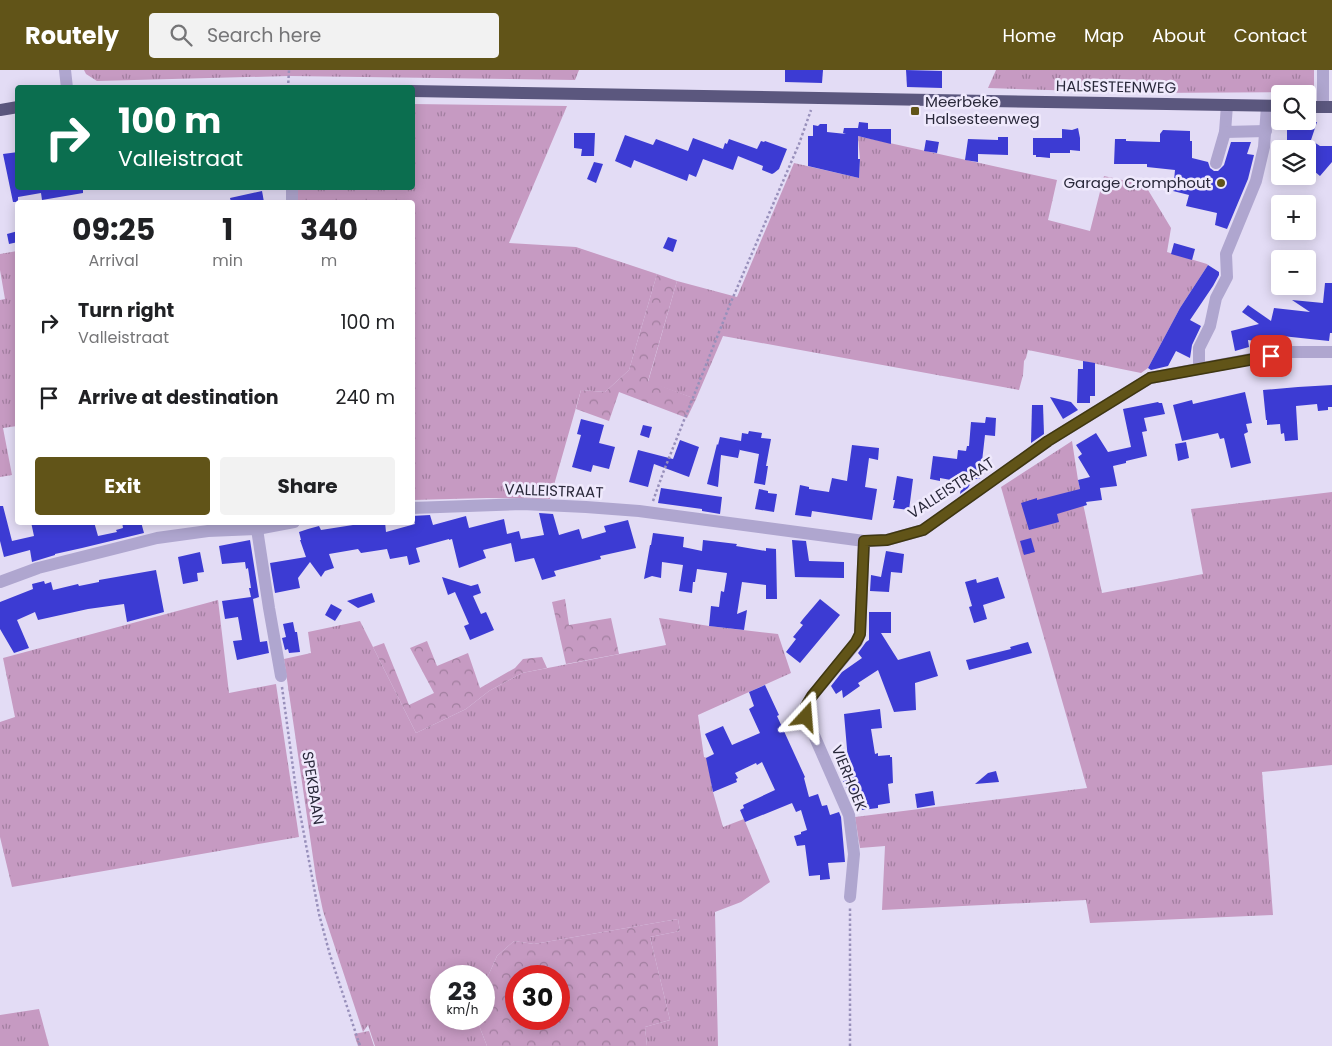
<!DOCTYPE html>
<meta charset="utf-8">
<style>
:root{--surface:#fff;--page:#f2f2f2;--text:#202124;--muted:#757577;--accent:#615418}
body{margin:0;font-family:Poppins,sans-serif;background:var(--page);color:var(--text);height:100vh;display:flex;flex-direction:column;font-size:19px;white-space:nowrap}
*{box-sizing:border-box;margin:0}
p{font-size:16px;color:var(--muted)}
.icon{flex:none;width:28px;height:28px;fill:none;stroke:currentColor;stroke-width:2;stroke-linecap:round;stroke-linejoin:round}
.map{position:relative;flex:1;overflow:hidden}
.side{position:absolute;left:15px;top:130px;width:400px;height:325px;display:flex;flex-direction:column;background:var(--surface);border-radius:5px;box-shadow:0 2px 12px #0003}
.side>*{flex:none}
.hud{position:absolute;left:15px;top:15px;width:400px;height:105px;border-radius:5px;box-shadow:0 2px 12px #0003;background:#0b6e4f;color:#fff;overflow:hidden}
.fabs{position:absolute;left:1271px;top:15px;display:grid;gap:10px}
.fabs a{display:grid;place-items:center;width:45px;height:45px;border-radius:5px;background:var(--surface);box-shadow:0 2px 12px #0003;font-size:25px}
.speed{position:absolute;left:430px;top:895px;display:flex;gap:10px;font-size:25px;font-weight:700;text-align:center}
.speed>*{display:grid;place-content:center;width:65px;height:65px;border-radius:50%;background:var(--surface);box-shadow:0 2px 12px #0003;line-height:1}
.speed small{font-size:12px;font-weight:400}
.speed .limit{border:8px solid #d22;background:#fff;color:#111}
.pin{position:absolute;display:grid;place-items:center;width:42px;height:42px;color:#fff;margin:-21px;border-radius:10px;box-shadow:0 2px 8px #0006}
.me{position:absolute;width:55px;margin:-28px;rotate:19deg;stroke-linejoin:round;filter:drop-shadow(0 0 4px #0008)}
.turn{display:flex;align-items:center;gap:18px;height:105px;padding:0 20px;font-size:22px}
.turn .icon{width:65px;height:65px;stroke-width:2.5}
.turn b{display:block;font-size:35px;line-height:42px}
.eta{display:flex;justify-content:space-evenly;align-items:center;height:85px;text-align:center}
.eta b{font-size:30px;font-weight:700;line-height:35px}
.primary-button{display:flex;gap:10px;margin-top:auto;padding:10px 20px}
.primary-button a{flex:1;height:58px;border-radius:5px;background:var(--accent);color:#fff;font-size:20px;font-weight:700;line-height:58px;text-align:center}
.primary-button a+a{background:var(--page);color:var(--text)}
ul{padding:0;list-style:none}
li{display:flex;align-items:center;gap:15px;height:75px;padding:0 20px}
li div{flex:1}
li b{display:block;font-size:19px}
li em{font-style:normal}
header{display:flex;align-items:center;gap:30px;box-sizing:border-box;height:70px;padding:0 25px;background:var(--accent);color:#fff}
header strong{font-size:24px}
nav{display:flex;gap:28px;margin-inline-start:auto;font-size:18px}
.search{width:350px;height:45px;background:var(--page);display:flex;align-items:center;gap:12px;box-sizing:border-box;padding:0 18px;border-radius:5px;color:var(--muted);font-size:19px}
.map>svg:first-child{display:block}
.grass{fill:url(#grass-tufts)}
.forest{fill:url(#forest-crowns);fill-rule:evenodd}
.building{fill:#3c3bd3}
.lines{fill:none;stroke-linecap:round;stroke-linejoin:round}
.path{stroke:#9890bb;stroke-width:2.5;stroke-dasharray:2.5 2.5;stroke-linecap:butt}
.minor{stroke:#afa6cf;stroke-width:12}
.major{stroke:#5b577e;stroke-width:12}
.route-casing{stroke:#3f3710;stroke-width:12}
.route{stroke:#615418;stroke-width:9}
.poi-dot{fill:#615418;stroke:#efe9fc;stroke-width:2}
.labels{text-anchor:middle;stroke-width:5;stroke-linejoin:round;paint-order:stroke}
.street-label{font-size:15px;fill:#29283a;stroke:#efe9fc}
.poi-label{font-size:15px;fill:#29283a;stroke:#efe9fc;text-anchor:start}
</style>
<header>
<strong>Routely</strong>
<div class="search"><svg class="icon" aria-label="search" viewBox="0 0 24 24"><circle cx="10" cy="10" r="6"/><path d="M15 15l6 6"/></svg>Search here</div>
<nav><a>Home</a><a>Map</a><a>About</a><a>Contact</a></nav>
</header>
<div class="map">
<svg width="1332" height="976" viewBox="0 0 1332 976">
<defs>
<pattern id="grass-tufts" width="24" height="20" patternUnits="userSpaceOnUse" patternTransform="scale(1.25)"><rect width="24" height="20" fill="#c69ac2"/><path d="M3 7l-1-3M5 7V3M7 7l1-3M15 17l-1-3M17 17v-4M19 17l1-3" fill="none" stroke="#a17e9f"/></pattern>
<pattern id="forest-crowns" width="20" height="18" patternUnits="userSpaceOnUse" patternTransform="scale(1.25)"><rect width="20" height="18" fill="#c69ac2"/><path d="M2 6a3 3 0 1 1 6 0M12 15a3 3 0 1 1 6 0" fill="none" stroke="#a17e9f"/></pattern>
</defs>
<rect width="100%" height="100%" fill="#e3dcf5"/>
<g class="grass">
<path d="M84,0H579L575,10L289,6L97,11L86,4Z"/>
<path d="M996,0H1314V22L1144,23L988,18Z"/>
<path d="M413,34L567,36L509,173L576,177L657,204L629,300L605,322L581,320L550,429L487,428L413,430L412,132H298L297,118H412Z"/>
<path d="M858,66L1057,110L1048,150L1090,161L1104,106L1145,115L1171,158L1167,182L1207,194L1208,195L1180,238L1148,298L1141,303L1028,280L1026,288L1024,291L1023,305L1019,320L723,266L696,329L648,312L677,211L737,227L794,93L859,108L860,89Z"/>
<path d="M17,181V356L3,358L12,405L0,407V230L5,229L0,200V184Z"/>
<path d="M1072,371L1078,410L1102,523L1203,504L1191,439L1332,422V695L1262,702L1273,845L1090,853L1086,830L882,840L885,776L860,778L855,747L1087,718L1001,417Z"/>
<path d="M218,530L229,623L276,614L299,767L12,817L0,767V652L15,647L3,588Z"/>
<path d="M659,548L709,556L778,564L791,603L698,645L704,687L707,688L713,722L723,757L744,749L770,812L741,832L715,842L718,976H647L645,957L670,950L650,867L680,861L678,849L534,874L514,871L497,886L484,915V906H441V949H479L480,958L487,976H375L368,955L363,962L323,841L316,808L284,589L311,583L308,562L360,551L416,663L466,639L489,621L522,603L666,575Z"/>
<path d="M39,939L49,976H0V945Z"/>
</g>
<g class="forest">
<path d="M657,204L677,211L648,311L696,329L687,348L619,322L609,351L576,339L581,320L605,322L629,300Z"/>
<path d="M565,529L569,555L611,548L619,584L566,594L552,532Z"/>
<path d="M427,571L437,596L468,583L480,618L515,598L523,589L542,587L547,598L522,603L489,621L466,639L416,663L373,577L384,573L409,635L434,623L410,578Z"/>
<path d="M678,849L680,861L650,867L670,950L645,957L647,976H487L480,958L479,949H484V915L497,886L514,871L534,874ZM516,906H559V949H516Z"/>
<path d="M369,961L374,976H358L354,964Z"/>
</g>
<g class="building">
<path d="M785,0H823L822,13L785,12Z"/>
<path d="M906,0L942,1V18L907,17Z"/>
<path d="M859,52L868,53V59H891V74L858,66V89H860L859,108L808,96V66H813V55L818,56L820,54H827V62L846,64L843,63L844,58H858Z"/>
<path d="M1287,52H1317L1311,70L1320,76H1332V92L1320,106L1308,96V79H1287Z"/>
<path d="M1078,58L1080,68V81L1070,80V83H1050V88L1040,87H1036V85H1033V68H1062V59L1072,60Z"/>
<path d="M1163,60L1190,61V71H1192V88L1208,92L1210,98L1214,101H1218L1224,95L1231,72H1251L1247,84L1254,85L1248,109L1227,159L1215,155L1217,143L1186,136L1189,125L1173,121L1175,100L1147,97V94H1114L1115,69H1126V71L1160,72V64Z"/>
<path d="M574,63H595L594,86H581L582,79L574,78Z"/>
<path d="M625,65L653,75L656,69L688,81L693,68L723,79L725,73L727,74L729,69L757,79L761,71L764,72L765,71L787,79L779,99L774,103L772,104L762,100L763,96L738,86L733,100L703,89L696,107L689,104L687,111L634,90L631,98L615,91Z"/>
<path d="M998,67H1008V85L978,84V92L965,90L968,69L998,70Z"/>
<path d="M926,70L939,72L937,83L924,81Z"/>
<path d="M18,82V118H83V123L42,130L41,123L18,127V132H13L3,84Z"/>
<path d="M594,92L603,94L596,113L587,109Z"/>
<path d="M262,121L264,132H231L230,128Z"/>
<path d="M18,161V172L9,174L7,164Z"/>
<path d="M668,167L677,170L673,182L663,178Z"/>
<path d="M1174,173L1195,179L1192,190L1171,184Z"/>
<path d="M1208,195L1219,202V205L1213,216L1190,250L1201,256L1192,275L1190,288L1176,281L1168,296L1151,300L1148,298L1180,238Z"/>
<path d="M1325,213H1332V263H1330L1329,271L1282,266L1281,273L1274,272L1273,274L1248,270L1249,277L1235,281L1231,261L1259,254L1242,242L1248,235L1271,251L1274,238L1310,242L1292,230L1323,233Z"/>
<path d="M1083,291L1095,293V326H1090V333H1077L1078,299H1083Z"/>
<path d="M1332,315V337H1328V340L1318,341L1317,334L1296,336L1298,370L1285,371L1284,363L1281,364L1280,354L1267,355V350H1266L1263,320L1298,317Z"/>
<path d="M1245,322L1252,353L1246,354L1248,362L1244,364L1251,393L1231,398L1224,368L1220,369L1218,363L1182,371L1173,335L1192,330L1193,334Z"/>
<path d="M1050,327L1071,332L1078,340L1063,349Z"/>
<path d="M1158,332L1159,333H1162L1165,344L1144,348L1147,361L1142,362L1147,386L1126,391V393L1113,396L1117,416L1100,418L1102,430L1086,432L1087,435L1057,444L1059,452L1029,460L1021,433L1037,428V430L1080,419L1078,410L1090,407L1078,387L1082,384L1076,375L1096,363L1108,382L1131,377L1123,339Z"/>
<path d="M1032,335H1043L1044,364L1031,373Z"/>
<path d="M986,347L996,348L995,366L985,365L980,409H973L968,418L960,424L962,412L940,408V411L930,409L933,386L957,389L958,380L966,381L967,376H969L971,352L985,353Z"/>
<path d="M581,349L604,355L599,373L615,377L609,399L593,395L591,402L572,397L581,365L577,364Z"/>
<path d="M643,355L652,357L649,368L640,365Z"/>
<path d="M749,361L762,363L761,368L771,369L766,396H768L765,415L754,413L759,384L740,380V379L738,388L721,385L718,417L707,414L717,374L718,375L720,367L741,371L742,363L748,364Z"/>
<path d="M680,370L699,377L689,407L654,394L648,417L629,412L638,380L673,389Z"/>
<path d="M1186,372L1189,388L1178,391L1175,374Z"/>
<path d="M852,375L879,378L878,390L869,388L865,417L877,419L872,450L812,441L811,447L795,445L800,415L809,417V419L829,422L832,408L847,411Z"/>
<path d="M897,406L913,409L909,440L893,438L895,430H893Z"/>
<path d="M661,418L722,427L720,444L702,441V439L658,433Z"/>
<path d="M759,419L768,421V423L777,424L774,442L755,439Z"/>
<path d="M0,436H3L12,471L34,466L31,452H94L98,466L117,462L116,460L123,458L122,452H141L144,463L82,478L55,484V485L32,492L30,480L4,487L0,471Z"/>
<path d="M539,443L553,444L559,465L579,459L582,469L606,462L604,456L628,450L636,478L600,486L601,489L554,501L556,506L542,510L534,488L515,492L511,473L483,480L486,488L459,498L452,469L449,470V469L416,478L420,492L409,495L407,486L390,489L387,479L361,483L358,479L329,484L334,498L325,501L321,507L310,492L298,508L300,518L275,523L270,493L306,487L300,470H301L299,462L308,459L319,456L321,460L372,452H385L386,462L415,454L412,446L430,445L433,455L466,446L469,458L504,449L507,464L519,461L521,469L544,465Z"/>
<path d="M653,463L684,467L683,477L702,481L703,470L737,474L736,476L766,481V478L776,479L777,529H766V515L742,512L737,544L747,540L744,560L709,556L711,536L719,537L721,521L724,522L727,503L697,499L695,512H693L692,523L679,521L683,495L662,492L661,508L652,506L644,509L650,475H651Z"/>
<path d="M1031,468L1035,482L1024,485L1020,471Z"/>
<path d="M250,470L259,527L253,529L260,572L267,571L269,583L237,590L233,571L242,570L238,547L225,549L222,531L251,527L249,518H251L248,498L246,499L245,492L222,494L219,476Z"/>
<path d="M792,470L806,471L809,491L844,492V508L795,507Z"/>
<path d="M886,481L904,484L902,503L891,502L889,522L870,521L871,505L881,507Z"/>
<path d="M200,482L204,502L197,503L198,511L183,514L178,487Z"/>
<path d="M156,500L164,542L127,552L124,534L88,539L38,550L35,542L17,550L29,578L14,583L0,559V532L33,519L32,514L44,511L45,514L51,512L53,520L78,514L79,516L99,512V510Z"/>
<path d="M442,507L471,516L478,514L481,523L473,526L481,544L486,542L494,560L470,570L464,556L469,554L455,522L448,525Z"/>
<path d="M998,507L1005,528L983,535L987,549L974,553L969,537L972,536L965,512L976,509L977,513Z"/>
<path d="M372,523L375,532L358,538L347,531Z"/>
<path d="M820,529L840,545L800,593L786,582L796,569L793,567L803,555L800,553L803,549Z"/>
<path d="M331,534L342,540L335,551L325,545Z"/>
<path d="M869,542H891V563H881L898,590L930,581L938,606L915,613L916,640L894,642L878,600L858,613L860,616L843,628L842,620L836,624L831,616L842,602L862,588L858,583L866,572L869,570Z"/>
<path d="M293,552L295,562H297L300,582L289,583L288,579L285,580L282,568L286,567L283,554Z"/>
<path d="M1028,572L1032,583L969,600L966,590L1011,579L1010,577Z"/>
<path d="M765,615L779,645L777,646L805,707L804,708L809,727L818,724L822,736L827,735L830,745L839,742L841,747L845,792L828,793L830,809L820,810V805L809,806L805,775L797,776L794,766L801,764V762L807,760L801,740L796,742L792,733L745,752L740,740L744,738L743,735L775,720L762,692L757,695L756,693L735,703L738,708L736,709L737,712L713,722L706,688L714,684L705,664L723,656L732,675L760,663L749,639L754,636L749,622Z"/>
<path d="M880,639L882,658L871,659L875,684L878,683V686L890,685V687H892L893,713L888,714L890,733L878,735V738L862,740L861,736L855,738L840,704L849,702L844,644Z"/>
<path d="M996,701L999,712L975,714L988,703Z"/>
<path d="M933,721L935,735L917,738L915,724Z"/>
</g>
<g class="lines">
<g class="path">
<path d="M288,18L289,0"/>
<path d="M653,431L663,403L731,232L799,74L811,40"/>
<path d="M282,617L297,727L319,844L330,885L360,976"/>
<path d="M850,976V838"/>
</g>
<g class="minor">
<path d="M65,0L67,18"/>
<path d="M1323,0V37"/>
<path d="M1227,35L1225,62L1266,61"/>
<path d="M1216,93L1225,62"/>
<path d="M292,118V132"/>
<path d="M1199,299V278L1210,256L1216,228L1227,207L1226,184L1256,111L1264,77L1267,36"/>
<path d="M412,438L522,434L586,437L639,441L864,471L887,470L923,460L1048,371L1150,308L1289,282H1332"/>
<path d="M257,459L269,538L281,606"/>
<path d="M0,512L38,498L157,468L208,461L257,459L294,452"/>
<path d="M850,827L854,784L849,745L806,647V636L812,626L857,572L860,564L864,471"/>
</g>
<g class="major">
<path d="M412,21L1280,36"/>
<path d="M1308,37H1332"/>
<path d="M0,40L18,37"/>
</g>
</g>
<g class="lines">
<g class="route-casing">
<path id="route" d="M806,647V636L812,626L856,572L860,564L864,471L887,470L923,460L1048,371L1150,308L1271,286"/>
</g>
<use href="#route" class="route"/>
</g>
<g class="poi-dot">
<rect x="910" y="36" width="10" height="10" rx="2.5"/>
<circle cx="1221" cy="113" r="5"/>
</g>
<g class="labels">
<g class="street-label">
<text transform="translate(1116 17) rotate(1)" y="5">HALSESTEENWEG</text>
<text transform="translate(951 418) rotate(-33)" y="5">VALLEISTRAAT</text>
<text transform="translate(554 421) rotate(2)" y="5">VALLEISTRAAT</text>
<text transform="translate(849 708) rotate(68)" y="5">VIERHOEK</text>
<text transform="translate(313 718) rotate(81)" y="5">SPEKBAAN</text>
</g>
<g class="poi-label">
<text x="925" y="37">Meerbeke<tspan x="925" dy="17">Halsesteenweg</tspan></text>
<text x="1211" y="118" text-anchor="end">Garage Cromphout</text>
</g>
</g>
</svg>
<div class="fabs">
<a><svg class="icon" aria-label="search" viewBox="0 0 24 24"><circle cx="10" cy="10" r="6"/><path d="M15 15l6 6"/></svg></a>
<a><svg class="icon" aria-label="layers" viewBox="0 0 24 24"><path d="M12 4l9 5-9 5-9-5zM3 14l9 5 9-5"/></svg></a>
<a>+</a>
<a>−</a>
</div>
<div class="speed"><div>23<small>km/h</small></div><div class="limit">30</div></div>
<div class="pin" style="left:1271px;top:286px;background:#d93025"><svg class="icon" aria-label="arrive" viewBox="0 0 24 24"><path d="M6 21V4h12l-3 4 3 4H6"/></svg></div>
<svg class="me" style="left:806px;top:647px" viewBox="-20 -20 40 40"><path d="M0-17L14 15 0 8-14 15z" fill="#615418" stroke="#fff" stroke-width="4"/></svg>
<div class="hud">
<div class="turn"><svg class="icon" aria-label="right" viewBox="0 0 24 24"><path d="M7 20v-9h11M14 6l5 5-5 5"/></svg><div><b>100 m</b>Valleistraat</div></div>
</div>
<section class="side">
<div class="eta">
<div><b>09:25</b><p>Arrival</p></div>
<div><b>1</b><p>min</p></div>
<div><b>340</b><p>m</p></div>
</div>
<ul>
<li><svg class="icon" aria-label="right" viewBox="0 0 24 24"><path d="M7 20v-9h11M14 6l5 5-5 5"/></svg><div><b>Turn right</b><p>Valleistraat</p></div><em>100 m</em></li>
<li><svg class="icon" aria-label="arrive" viewBox="0 0 24 24"><path d="M6 21V4h12l-3 4 3 4H6"/></svg><div><b>Arrive at destination</b></div><em>240 m</em></li>
</ul>
<div class="primary-button"><a>Exit</a><a>Share</a></div>
</section>
</div>
